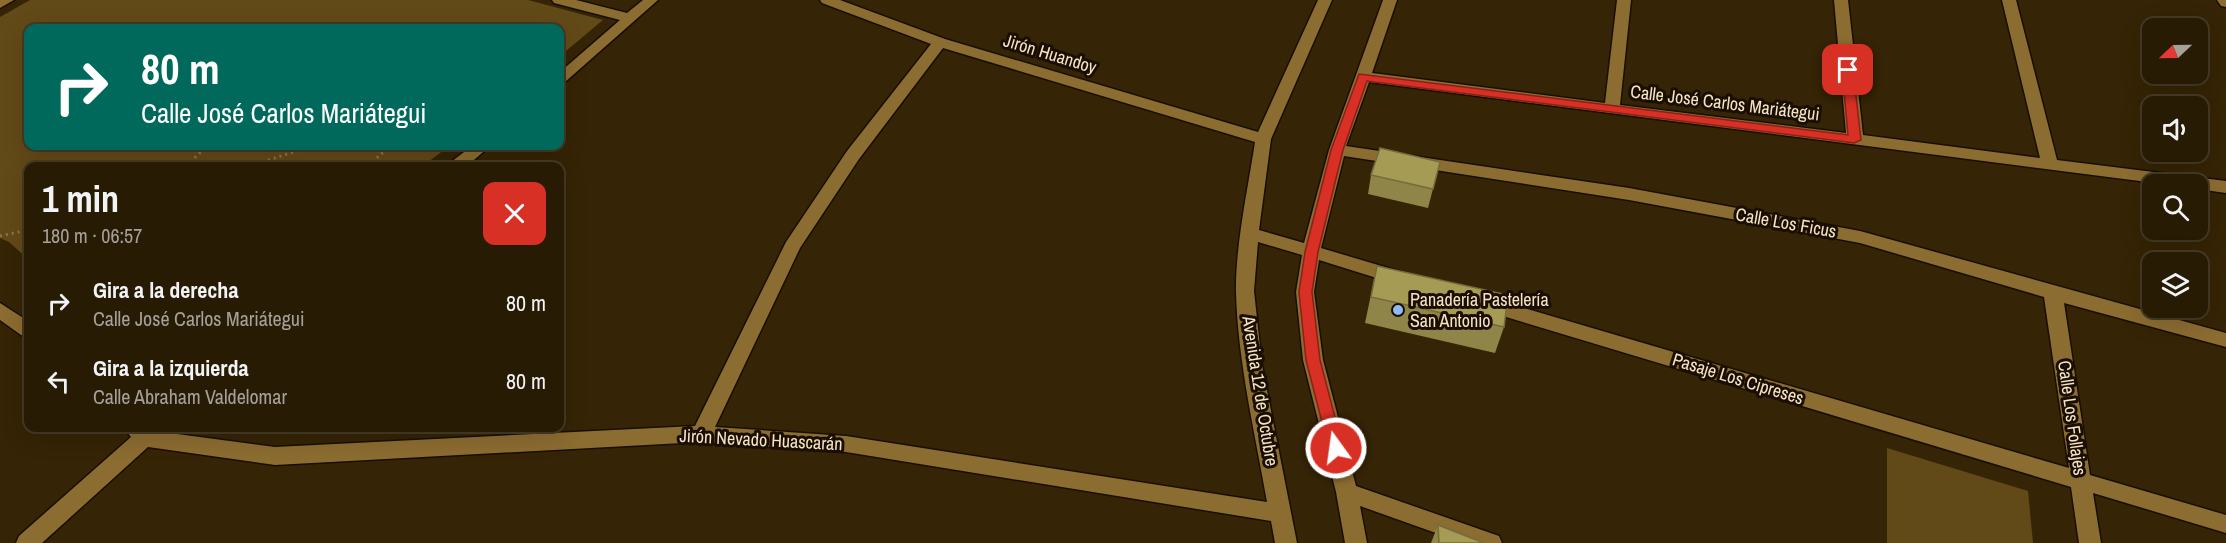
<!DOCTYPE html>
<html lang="es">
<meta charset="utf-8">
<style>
:root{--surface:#281b04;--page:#342813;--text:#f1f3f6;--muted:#a5a19a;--line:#443926}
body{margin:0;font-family:"Archivo Narrow",sans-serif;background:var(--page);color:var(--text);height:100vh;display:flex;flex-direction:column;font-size:22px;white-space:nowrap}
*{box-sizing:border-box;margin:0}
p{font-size:20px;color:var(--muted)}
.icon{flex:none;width:33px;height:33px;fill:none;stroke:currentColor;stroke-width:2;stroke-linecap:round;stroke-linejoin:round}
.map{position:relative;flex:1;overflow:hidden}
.details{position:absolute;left:24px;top:162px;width:540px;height:270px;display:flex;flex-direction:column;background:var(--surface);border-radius:12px;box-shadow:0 6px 24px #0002,0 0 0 2px var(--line)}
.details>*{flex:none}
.banner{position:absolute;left:24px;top:24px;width:540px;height:126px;border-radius:12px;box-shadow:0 6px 24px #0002,0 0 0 2px var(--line);background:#00695c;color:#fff;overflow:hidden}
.needle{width:39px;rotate:248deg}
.tools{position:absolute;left:2142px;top:18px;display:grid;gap:12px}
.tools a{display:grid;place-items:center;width:66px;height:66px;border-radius:12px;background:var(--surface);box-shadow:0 6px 24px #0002,0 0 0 2px var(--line);font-size:30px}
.pin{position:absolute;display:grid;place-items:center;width:51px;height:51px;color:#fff;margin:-26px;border-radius:12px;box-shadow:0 3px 9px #0006}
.me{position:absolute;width:66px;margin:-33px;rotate:346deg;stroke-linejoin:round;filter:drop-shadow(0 0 4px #0008)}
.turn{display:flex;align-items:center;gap:21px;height:126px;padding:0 18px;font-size:27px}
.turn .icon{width:78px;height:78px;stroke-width:2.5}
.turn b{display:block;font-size:42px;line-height:51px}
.round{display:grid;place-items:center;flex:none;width:63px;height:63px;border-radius:12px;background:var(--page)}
.headline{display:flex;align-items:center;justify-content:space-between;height:102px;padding:0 18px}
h1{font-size:36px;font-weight:700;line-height:45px}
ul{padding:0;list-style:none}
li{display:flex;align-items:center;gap:18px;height:78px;padding:0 18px}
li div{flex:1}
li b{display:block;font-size:22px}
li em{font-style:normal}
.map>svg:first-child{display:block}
.green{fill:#624918}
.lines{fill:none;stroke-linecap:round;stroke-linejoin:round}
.minor-casing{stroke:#180f01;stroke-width:3}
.path{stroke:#857455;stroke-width:3;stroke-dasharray:2 4;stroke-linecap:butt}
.minor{fill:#8b6c31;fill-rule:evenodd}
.wall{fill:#8f8548}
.building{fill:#a69b54;stroke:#746c3b;stroke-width:1.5}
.route{fill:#d93025;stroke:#8d1f18;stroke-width:1.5}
.poi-dot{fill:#8fb8fd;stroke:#1a0e00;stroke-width:2}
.labels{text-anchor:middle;stroke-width:6;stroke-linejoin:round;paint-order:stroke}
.street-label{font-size:18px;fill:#f4e3c6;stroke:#1a0e00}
.poi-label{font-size:18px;fill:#f4e3c6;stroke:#1a0e00;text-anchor:start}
</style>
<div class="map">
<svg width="2226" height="543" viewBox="0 0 2226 543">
<rect width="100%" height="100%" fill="#352405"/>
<g class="green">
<path d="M30,0H528L603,20L560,56V28H28V146H449L423,166H28V259L9,242L0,238V17Z"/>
<path d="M1887,448L2028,491L2033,543H1887Z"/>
</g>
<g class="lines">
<g class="minor-casing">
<g id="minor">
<path d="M0,0H14L0,8Z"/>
<path d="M552,0H576L627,13L643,0H658L565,82L560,84V72L620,20L554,3Z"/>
<path d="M820,0H840L945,39L1258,132L1318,0H1332L1271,139L1259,230L1304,243L1329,150L1383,0H1397L1372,73L1605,103L1617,0H1631L1620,105L1846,133L1834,0H1848L1863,135L2040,158L2002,0H2016L2057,160L2226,181V193L2198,189V184H2163L1369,82L1346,146L1629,188L1860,231L2226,333V347L2064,303L2090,475L2226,515V533L2093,493L2101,543H2079L2071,487L1476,308L1474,303L1476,298L1483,296L2069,468L2044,297L1860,243L1629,200L1344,156L1321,248L1405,273L1408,278L1405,283L1399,285L1319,260L1314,292L1323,360L1356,486L1499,536L1502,543H1464L1360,506L1367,543H1345L1336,492L1303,360L1296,292L1302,255L1258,242L1254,291L1262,365L1297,543H1275L1271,521L846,452L701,442L275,465L148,447L42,543H16L19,536L131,437L124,428H162V432L275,447L695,426L786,242L847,151L931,44L822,3ZM943,48L1255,142C1248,188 1235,247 1236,293C1238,363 1255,433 1267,502L846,436L715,427L800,248L859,159Z"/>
<path d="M2217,0H2226V7L2221,6Z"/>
<path d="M472,146H490L467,166H449L451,162Z"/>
<path d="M0,303L28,321V337L21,335L0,320Z"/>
</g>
</g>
<g class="path">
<path d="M186,166L207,146"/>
<path d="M251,166L311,146"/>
<path d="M368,166L390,146"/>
<path d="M0,236L28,230"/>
</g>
<use href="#minor" class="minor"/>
</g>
<g class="wall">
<path d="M1440,162L1428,208L1368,194L1371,175Z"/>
<path d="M1377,266L1504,327L1495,353L1365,323Z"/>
<path d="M1438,525L1484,543H1431Z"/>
</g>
<g class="building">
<path d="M1380,148L1440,162L1433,189L1371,175Z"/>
<path d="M1377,266L1508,295L1504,327L1371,297Z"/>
<path d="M1438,525L1484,543H1439Z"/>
</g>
<path class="route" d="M1848,66L1853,70L1861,140L1854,143L1367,81L1343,150L1318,252L1312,292L1320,360L1343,448L1341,453L1336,455L1330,453L1306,360L1299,292L1305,252L1331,150L1359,74L1848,135L1842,70Z"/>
<circle class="poi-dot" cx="1398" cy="310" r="6"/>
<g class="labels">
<g class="street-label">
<text transform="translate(1050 54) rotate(17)" y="6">Jirón Huandoy</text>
<text transform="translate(1725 103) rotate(7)" y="6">Calle José Carlos Mariátegui</text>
<text transform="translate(1786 223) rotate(10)" y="6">Calle Los Ficus</text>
<text transform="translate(1738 379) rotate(17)" y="6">Pasaje Los Cipreses</text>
<text transform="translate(1260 391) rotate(81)" y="6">Avenida 12 de Octubre</text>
<text transform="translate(2072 418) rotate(82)" y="6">Calle Los Follajes</text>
<text transform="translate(761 440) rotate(3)" y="6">Jirón Nevado Huascarán</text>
</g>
<g class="poi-label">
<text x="1410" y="306">Panadería Pastelería<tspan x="1410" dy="21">San Antonio</tspan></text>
</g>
</g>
</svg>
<div class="tools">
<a><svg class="needle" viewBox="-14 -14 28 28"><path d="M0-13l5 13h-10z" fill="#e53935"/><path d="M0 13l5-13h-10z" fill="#a5a19a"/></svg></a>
<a><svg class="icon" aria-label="sound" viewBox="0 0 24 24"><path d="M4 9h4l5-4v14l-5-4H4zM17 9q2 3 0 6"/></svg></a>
<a><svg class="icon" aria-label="search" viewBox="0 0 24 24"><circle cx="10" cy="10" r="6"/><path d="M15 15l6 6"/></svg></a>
<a><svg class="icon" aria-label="layers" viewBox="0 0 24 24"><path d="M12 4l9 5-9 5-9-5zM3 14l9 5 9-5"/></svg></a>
</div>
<div class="pin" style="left:1848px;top:70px;background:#d93025"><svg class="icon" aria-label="arrive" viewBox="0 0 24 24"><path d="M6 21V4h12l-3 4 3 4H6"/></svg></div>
<svg class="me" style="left:1336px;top:448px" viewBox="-20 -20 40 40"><circle r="17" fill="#d93025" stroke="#fff" stroke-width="3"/><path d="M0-11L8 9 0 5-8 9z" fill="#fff"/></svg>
<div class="banner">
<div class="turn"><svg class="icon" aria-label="right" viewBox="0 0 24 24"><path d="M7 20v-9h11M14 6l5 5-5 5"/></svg><div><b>80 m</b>Calle José Carlos Mariátegui</div></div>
</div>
<section class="details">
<div class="headline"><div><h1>1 min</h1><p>180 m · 06:57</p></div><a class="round" style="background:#d93025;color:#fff"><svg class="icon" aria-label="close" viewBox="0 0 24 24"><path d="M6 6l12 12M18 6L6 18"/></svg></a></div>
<ul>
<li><svg class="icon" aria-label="right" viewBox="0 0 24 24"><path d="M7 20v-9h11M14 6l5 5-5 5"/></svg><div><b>Gira a la derecha</b><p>Calle José Carlos Mariátegui</p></div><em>80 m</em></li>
<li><svg class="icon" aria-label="left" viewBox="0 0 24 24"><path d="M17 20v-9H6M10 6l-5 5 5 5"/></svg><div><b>Gira a la izquierda</b><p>Calle Abraham Valdelomar</p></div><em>80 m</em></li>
</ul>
</section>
</div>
